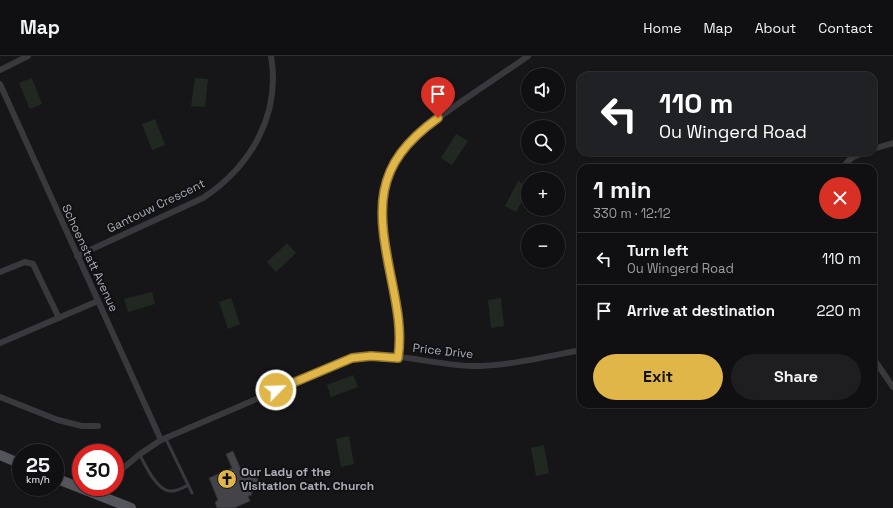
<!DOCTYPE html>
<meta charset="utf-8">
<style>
:root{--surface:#101012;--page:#1e1e20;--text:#f1f3f6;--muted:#9c9d9f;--line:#303032;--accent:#dfb647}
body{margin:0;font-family:"Space Grotesk",sans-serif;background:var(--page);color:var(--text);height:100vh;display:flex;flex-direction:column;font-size:15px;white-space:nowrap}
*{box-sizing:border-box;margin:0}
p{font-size:13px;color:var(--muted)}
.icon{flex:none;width:22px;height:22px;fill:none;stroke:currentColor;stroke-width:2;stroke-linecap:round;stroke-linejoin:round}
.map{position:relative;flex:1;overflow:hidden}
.details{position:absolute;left:577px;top:108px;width:300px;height:244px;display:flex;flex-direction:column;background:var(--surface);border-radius:12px;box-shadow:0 1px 3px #0004,0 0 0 1px var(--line)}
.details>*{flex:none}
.guide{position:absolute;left:577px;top:16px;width:300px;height:84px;border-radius:12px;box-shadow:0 1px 3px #0004,0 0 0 1px var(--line);background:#202124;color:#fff;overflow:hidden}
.tools{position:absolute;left:521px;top:12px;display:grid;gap:8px}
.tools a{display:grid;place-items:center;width:44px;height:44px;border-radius:50%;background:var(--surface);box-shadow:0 1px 3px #0004,0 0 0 1px var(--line);font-size:20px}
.speed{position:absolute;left:12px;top:388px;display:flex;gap:8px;font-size:20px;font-weight:700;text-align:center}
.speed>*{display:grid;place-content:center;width:52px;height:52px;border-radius:50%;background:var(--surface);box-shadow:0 1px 3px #0004,0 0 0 1px var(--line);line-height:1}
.speed small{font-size:10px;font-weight:400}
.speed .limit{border:6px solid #d22;background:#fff;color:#111}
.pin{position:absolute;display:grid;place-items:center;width:34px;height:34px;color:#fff;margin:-41px -17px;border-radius:50% 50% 50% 0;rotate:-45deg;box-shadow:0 0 4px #0007}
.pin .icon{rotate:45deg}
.me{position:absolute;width:44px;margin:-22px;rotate:66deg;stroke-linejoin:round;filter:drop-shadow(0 0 3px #0008)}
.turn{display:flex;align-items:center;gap:14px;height:84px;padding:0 16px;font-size:18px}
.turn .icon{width:52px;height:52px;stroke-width:2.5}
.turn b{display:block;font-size:28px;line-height:34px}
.round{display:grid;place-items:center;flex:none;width:42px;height:42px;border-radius:21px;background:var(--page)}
.overview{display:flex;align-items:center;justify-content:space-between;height:68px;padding:0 16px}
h1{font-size:24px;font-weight:700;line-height:30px}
.action{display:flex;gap:8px;margin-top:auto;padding:8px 16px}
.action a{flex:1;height:46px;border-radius:24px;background:var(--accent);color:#111;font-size:16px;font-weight:700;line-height:46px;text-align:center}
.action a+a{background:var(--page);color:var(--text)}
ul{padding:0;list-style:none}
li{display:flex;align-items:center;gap:12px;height:52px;padding:0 16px;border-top:1px solid var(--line)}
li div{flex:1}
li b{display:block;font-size:15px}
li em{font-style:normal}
header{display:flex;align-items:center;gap:24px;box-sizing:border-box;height:56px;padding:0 20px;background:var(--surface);border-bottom:1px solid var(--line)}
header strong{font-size:19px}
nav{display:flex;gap:22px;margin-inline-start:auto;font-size:14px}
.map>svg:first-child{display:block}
.green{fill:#212822}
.building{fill:#444348;stroke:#313134}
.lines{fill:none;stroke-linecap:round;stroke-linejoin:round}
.service{stroke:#38383d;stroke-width:3}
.minor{stroke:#38383d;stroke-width:6}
.primary{stroke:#54555b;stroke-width:10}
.route-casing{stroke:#91762e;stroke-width:10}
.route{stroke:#dfb647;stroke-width:7}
.labels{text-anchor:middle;stroke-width:4;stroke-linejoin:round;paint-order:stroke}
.street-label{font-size:12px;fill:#aaadb7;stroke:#111113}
.poi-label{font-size:12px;font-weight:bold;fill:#aaadb7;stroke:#111113;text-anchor:start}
</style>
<header>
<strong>Map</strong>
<nav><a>Home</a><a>Map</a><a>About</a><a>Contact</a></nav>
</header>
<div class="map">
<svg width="893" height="452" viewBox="0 0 893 452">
<rect width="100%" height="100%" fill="#161618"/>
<g class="green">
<path d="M32,22L42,48L30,53L19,27Z"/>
<path d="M195,22L208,23L205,51L191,50Z"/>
<path d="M155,63L165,89L152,94L142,68Z"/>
<path d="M456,78L468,85L452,109L441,102Z"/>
<path d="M518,125L528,131V135L516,156L505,150Z"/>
<path d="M287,187L296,197L276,216L267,206Z"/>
<path d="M152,236L155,248L128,256L124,243Z"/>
<path d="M231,242L240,268L228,273L219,246Z"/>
<path d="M501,242L504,270L491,272L488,244Z"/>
<path d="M353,319L358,331L331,341L327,329Z"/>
<path d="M349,380L354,408L341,411L336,383Z"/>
<path d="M544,389L549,417L536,420L531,392Z"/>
</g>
<path class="building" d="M233,395L242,416L252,412L261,430L256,432L257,434L251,437L252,439L248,440L250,445L234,452H217L215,446L218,444L209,422L232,412L226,398Z"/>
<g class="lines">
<g class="service">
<path d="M166,383L192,437"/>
<path d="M140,399C145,409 157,435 170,435C176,436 182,432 188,429"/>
</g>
<g class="minor">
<path d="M0,14L28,0"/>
<path d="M0,28L161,384"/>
<path d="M873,93L893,87"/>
<path d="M843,112C848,102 855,100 866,96"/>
<path d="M77,200L203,142C251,110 281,59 271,0"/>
<path d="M0,216L25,206L33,208L59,262"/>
<path d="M0,287L98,245"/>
<path d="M398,302C404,263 390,226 384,188C378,151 384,113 410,86C423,72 440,61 455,50C479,33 504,17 528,0"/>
<path d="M873,302L893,331"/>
<path d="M0,341L58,364L82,370H98"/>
<path d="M115,419L140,398L161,384L352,302C392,294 432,309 472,310C508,310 545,301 581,294"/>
<path d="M98,439L105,431"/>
</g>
<g class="primary">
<path d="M0,399L21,408"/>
<path d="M55,422L131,452"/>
</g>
</g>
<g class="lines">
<g class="route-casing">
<path id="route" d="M276,334L352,302L371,300L398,302C402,276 397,251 392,226C377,153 371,110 438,62"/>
</g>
<use href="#route" class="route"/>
</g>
<defs>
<g id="church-disc" transform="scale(1)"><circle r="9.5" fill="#dfb647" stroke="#111113"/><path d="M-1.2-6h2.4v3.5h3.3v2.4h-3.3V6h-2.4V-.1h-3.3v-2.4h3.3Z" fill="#111"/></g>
</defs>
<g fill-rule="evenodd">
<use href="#church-disc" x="227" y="423"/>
</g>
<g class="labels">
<g class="street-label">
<text transform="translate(156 150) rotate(-26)" y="4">Gantouw Crescent</text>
<text transform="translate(90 202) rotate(65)" y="4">Schoenstatt Avenue</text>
<text transform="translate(443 295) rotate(6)" y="4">Price Drive</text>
</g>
<g class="poi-label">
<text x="241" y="420">Our Lady of the<tspan x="241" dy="14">Visitation Cath. Church</tspan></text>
</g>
</g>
</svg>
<div class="tools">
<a><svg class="icon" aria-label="sound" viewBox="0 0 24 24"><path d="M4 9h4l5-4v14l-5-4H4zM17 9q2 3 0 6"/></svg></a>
<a><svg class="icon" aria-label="search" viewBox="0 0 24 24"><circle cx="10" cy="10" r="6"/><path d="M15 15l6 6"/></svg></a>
<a>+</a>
<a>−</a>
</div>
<div class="speed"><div>25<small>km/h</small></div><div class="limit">30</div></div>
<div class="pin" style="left:438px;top:62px;background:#d93025"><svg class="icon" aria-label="arrive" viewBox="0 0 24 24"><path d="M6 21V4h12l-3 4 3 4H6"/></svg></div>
<svg class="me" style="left:276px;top:334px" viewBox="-20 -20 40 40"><circle r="17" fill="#dfb647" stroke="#fff" stroke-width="3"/><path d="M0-11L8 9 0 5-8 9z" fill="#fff"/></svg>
<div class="guide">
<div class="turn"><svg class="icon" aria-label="left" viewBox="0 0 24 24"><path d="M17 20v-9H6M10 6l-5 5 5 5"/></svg><div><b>110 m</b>Ou Wingerd Road</div></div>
</div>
<section class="details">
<div class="overview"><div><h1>1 min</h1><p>330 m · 12:12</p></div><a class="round" style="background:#d93025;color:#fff"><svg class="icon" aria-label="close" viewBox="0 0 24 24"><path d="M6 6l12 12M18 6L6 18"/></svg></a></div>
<ul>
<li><svg class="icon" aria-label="left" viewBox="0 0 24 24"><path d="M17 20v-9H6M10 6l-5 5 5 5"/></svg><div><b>Turn left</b><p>Ou Wingerd Road</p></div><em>110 m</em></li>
<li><svg class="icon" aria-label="arrive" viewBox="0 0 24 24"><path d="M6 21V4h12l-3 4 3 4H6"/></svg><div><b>Arrive at destination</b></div><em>220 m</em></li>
</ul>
<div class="action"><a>Exit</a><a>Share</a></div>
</section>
</div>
